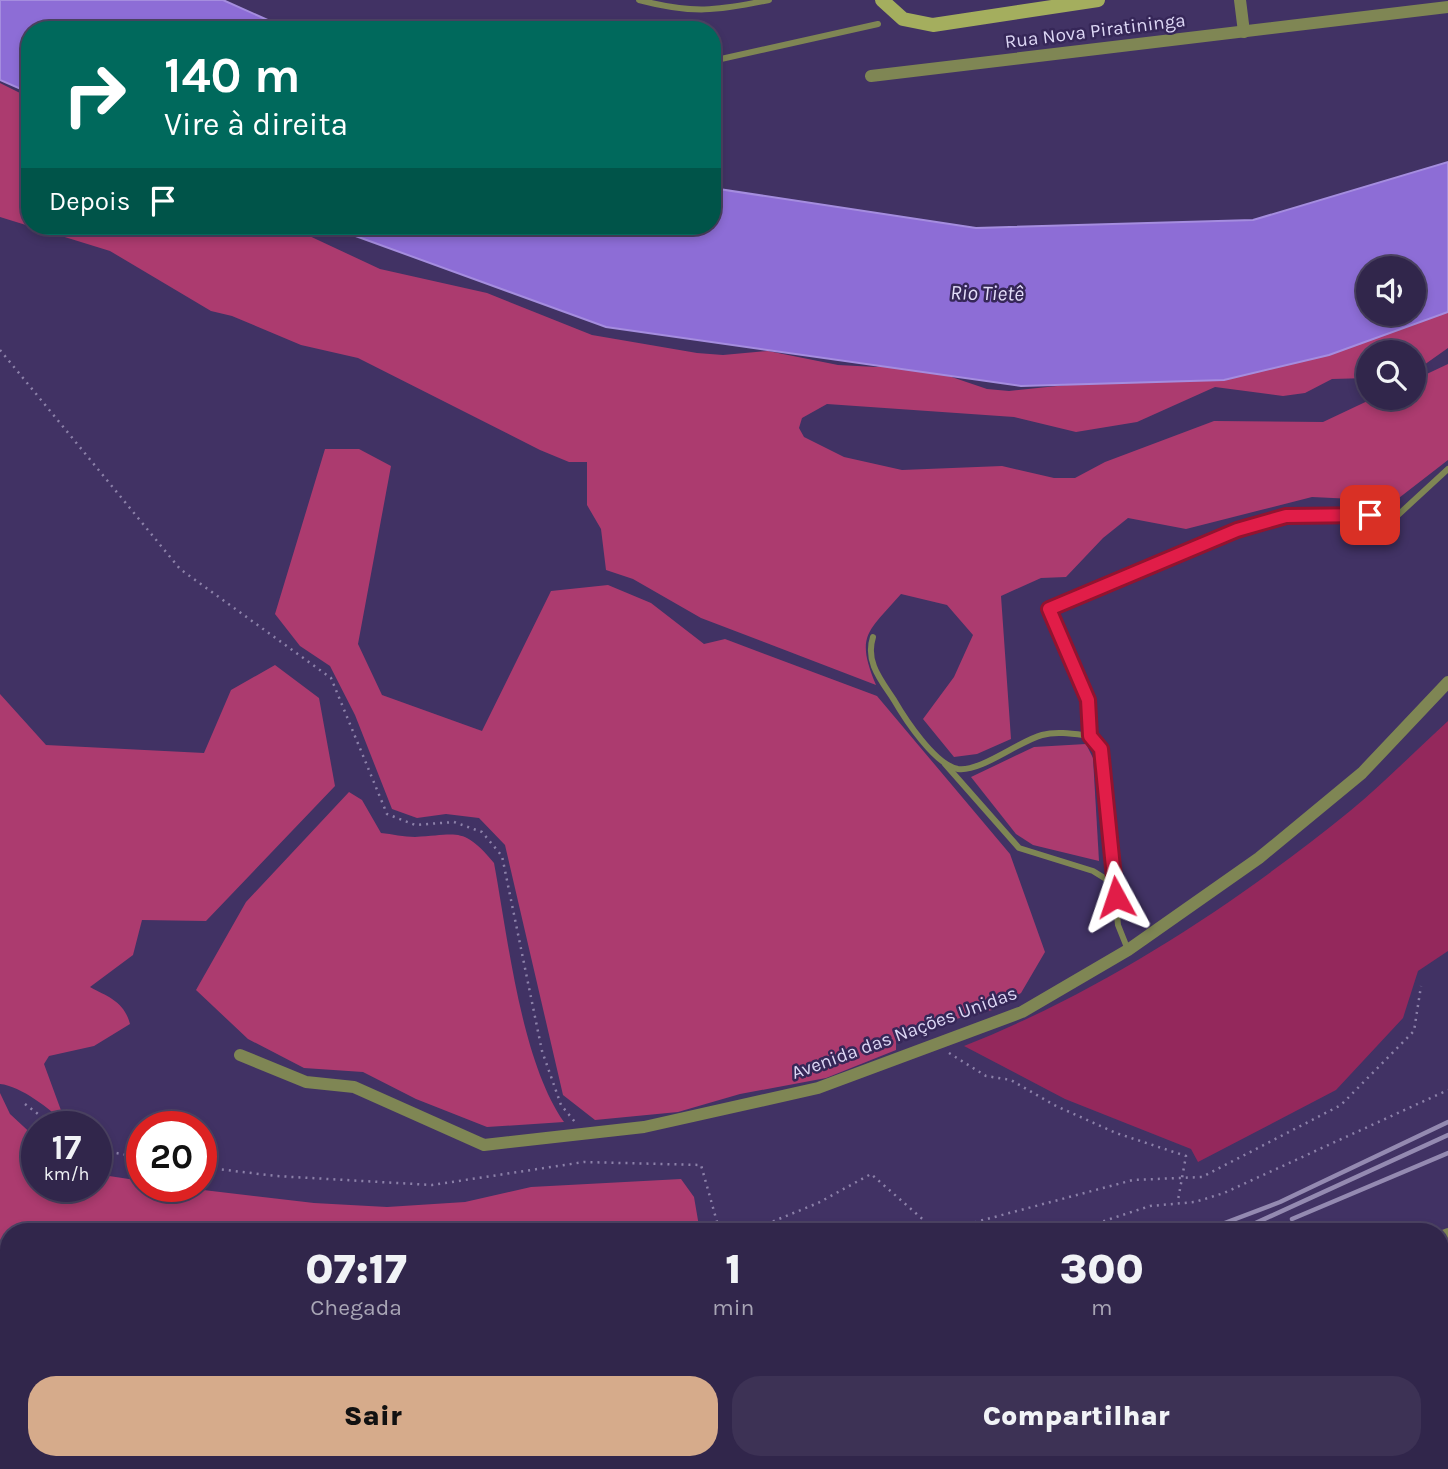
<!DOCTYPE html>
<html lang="pt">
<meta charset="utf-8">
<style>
:root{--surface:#31264b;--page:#3d3255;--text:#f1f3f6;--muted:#a8a5b5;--line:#4c4363;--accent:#d6ab8b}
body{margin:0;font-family:Karla,sans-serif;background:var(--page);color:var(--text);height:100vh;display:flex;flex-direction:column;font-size:26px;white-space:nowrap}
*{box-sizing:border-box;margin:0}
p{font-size:23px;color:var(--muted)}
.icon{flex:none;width:38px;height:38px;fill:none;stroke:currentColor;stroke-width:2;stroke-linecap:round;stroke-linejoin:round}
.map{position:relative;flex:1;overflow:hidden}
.drawer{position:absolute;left:0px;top:1223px;width:1449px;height:247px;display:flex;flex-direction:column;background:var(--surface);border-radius:28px 28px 0 0;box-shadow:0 4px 10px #0003,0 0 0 2px var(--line)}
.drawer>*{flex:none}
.hud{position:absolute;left:21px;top:21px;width:700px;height:214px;border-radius:28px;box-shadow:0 4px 10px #0003,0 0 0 2px var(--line);background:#00695c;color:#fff;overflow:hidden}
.buttons{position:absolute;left:1356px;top:256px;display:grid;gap:14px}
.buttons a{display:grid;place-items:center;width:70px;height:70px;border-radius:50%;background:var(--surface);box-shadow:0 4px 10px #0003,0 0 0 2px var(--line);font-size:35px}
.speed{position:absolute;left:21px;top:1111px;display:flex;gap:14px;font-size:35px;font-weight:700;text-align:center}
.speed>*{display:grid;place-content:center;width:91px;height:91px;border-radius:50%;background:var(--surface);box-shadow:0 4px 10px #0003,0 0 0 2px var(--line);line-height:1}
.speed small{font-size:18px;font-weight:400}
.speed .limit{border:10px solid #d22;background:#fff;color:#111}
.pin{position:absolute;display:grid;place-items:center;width:60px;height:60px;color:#fff;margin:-30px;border-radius:14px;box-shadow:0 4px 10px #0006}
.me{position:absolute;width:77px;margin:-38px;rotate:355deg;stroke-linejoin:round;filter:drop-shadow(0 0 5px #0008)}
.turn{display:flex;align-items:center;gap:24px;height:147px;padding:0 28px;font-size:32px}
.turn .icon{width:91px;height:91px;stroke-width:2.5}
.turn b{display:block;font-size:49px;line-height:60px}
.then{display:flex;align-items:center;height:66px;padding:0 28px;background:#0003;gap:14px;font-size:26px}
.eta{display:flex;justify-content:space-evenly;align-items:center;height:119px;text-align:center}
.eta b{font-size:42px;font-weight:800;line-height:49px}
.cta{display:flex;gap:14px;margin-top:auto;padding:14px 28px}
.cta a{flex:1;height:80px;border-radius:28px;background:var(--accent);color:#111;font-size:28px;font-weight:800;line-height:80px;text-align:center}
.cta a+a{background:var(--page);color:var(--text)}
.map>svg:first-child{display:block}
.green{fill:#94285c}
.forest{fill:#ac3b6f}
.water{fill:#8d6dd6;stroke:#a58ddf;stroke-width:2;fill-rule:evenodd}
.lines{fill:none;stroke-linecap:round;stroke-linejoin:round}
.path{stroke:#8c81a9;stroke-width:2.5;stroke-dasharray:2 5;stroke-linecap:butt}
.lane{stroke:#7f8654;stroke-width:6}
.street{stroke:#7f8654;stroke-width:12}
.secondary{stroke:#a4ae5e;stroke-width:14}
.primary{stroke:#c0cd63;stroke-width:18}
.rail{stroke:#948ab1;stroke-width:4.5}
.route-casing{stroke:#92132f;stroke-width:18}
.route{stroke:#e11d48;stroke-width:12}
.labels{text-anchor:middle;stroke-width:5;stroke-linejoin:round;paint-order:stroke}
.street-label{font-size:19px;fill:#ddd7f5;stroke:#362758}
.water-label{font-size:21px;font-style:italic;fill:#e4def9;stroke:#362758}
</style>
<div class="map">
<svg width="1448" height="1469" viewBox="0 0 1448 1469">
<rect width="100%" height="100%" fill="#413264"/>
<path class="green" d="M1448,721V951L1418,971L1403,1018L1336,1090L1198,1162L1191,1149L1065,1099L964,1046C1103,991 1234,905 1350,811C1384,783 1415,751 1448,721Z"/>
<g class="forest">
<path d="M0,83L30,98V226H288L380,269L487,293L592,335L697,353L723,355L768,351L838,365L876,367L889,364L934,371L987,389L1009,391L1086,383L1448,307V348L1414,372V352H1368V378L1332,379L1305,393L1283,396L1215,387L1137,422L1076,432L1014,417L827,404L802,418L799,428L804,437L844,457L902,470L1002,466L1054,478H1075L1105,462L1214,421L1323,422L1376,397H1414V380L1448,364V460L1395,501L1312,497L1186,529L1128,518L1103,538L1066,577L1041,578L1001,596L1011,739L977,754L954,757L923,719L954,677L973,635L947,605L901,594C868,632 855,635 876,685L701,618L633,579L606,570L601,529L587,505V462H569L540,450L358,358L301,345L232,316L211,311L110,251L0,217Z"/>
<path d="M325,449H359L391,466L358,644L382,695L482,731L551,591L608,585L651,603L704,644L725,639L877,696L1010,854L1045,952L1021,993L992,1010L896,1034V1050L826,1078L740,1094L678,1112L595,1120L563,1095L505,845L479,818L446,814L417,818L392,809L355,715L330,666L300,646L275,614Z"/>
<path d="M275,665L319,698L335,786L206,921L142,920L133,955L90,987C108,997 124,1001 130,1024L94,1046L49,1056L44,1064L66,1124C50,1109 21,1086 0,1084V694L46,745L204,753L231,690Z"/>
<path d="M1086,744L1093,758L1099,861L1033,845L1016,834L971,777L1034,747Z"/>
<path d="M349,792L362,800L381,833C392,834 404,837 415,837C458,835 463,826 494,863C508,938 521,1061 564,1122L487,1127L416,1099L363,1072L304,1068L248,1039L196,990L246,902Z"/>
<path d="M0,1093L10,1114L37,1139V1186H96V1174L142,1181V1186L178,1187L314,1203L387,1207L465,1202L531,1187L681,1179L694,1197L700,1232H9V1312L0,1314Z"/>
</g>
<g class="water">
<path d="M0,0H223L290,30H30V93L0,80Z"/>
<path d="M1448,162V312L1329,355L1224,380L1021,386L606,327L328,226H712V188L976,228L1253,220ZM1368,268H1414V313H1368Z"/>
</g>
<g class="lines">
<g class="path">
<path d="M0,350L180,569L331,678L387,814L415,825L454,822L482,832L502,856L542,1051L561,1105L575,1122"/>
<path d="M949,1053L986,1076L1011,1080L1054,1105L1116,1133L1186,1156L1178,1200"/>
<path d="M25,1104L55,1127"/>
<path d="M96,1149L142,1158"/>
<path d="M201,1167L276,1176L432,1185L584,1162L701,1165L719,1229L731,1232"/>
<path d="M747,1232L818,1203L871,1174L927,1223H972L1133,1180L1202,1177L1341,1105L1414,1031L1421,986"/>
<path d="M1070,1232L1150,1206L1195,1202L1224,1193L1448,1090"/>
</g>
<g class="lane">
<path d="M639,0C692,14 717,11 769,0"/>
<path d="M712,61L878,24"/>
<path d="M873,637C865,662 881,680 894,700C905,719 935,765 958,769C981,772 1019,741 1042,735C1057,731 1074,734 1090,736L1101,749L1118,925L1128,950"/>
<path d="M1090,736L1088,700L1049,609L1237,530L1286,516L1398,515L1448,469"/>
<path d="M945,764L1019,848L1093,871L1114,884"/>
</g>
<g class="street">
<path d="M1240,0L1244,32"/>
<path d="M871,76L1448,7"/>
<path d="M240,1055L306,1082L354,1087L484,1145L644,1127L818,1088L1022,1012L1128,950L1259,858L1362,773L1448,682"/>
<path d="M1440,1237L1448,1234"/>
<path d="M728,1461V1469"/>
<path d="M1007,1461V1469"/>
<path d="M1183,1461L1184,1469"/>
</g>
<path class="secondary" d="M882,0L903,19L933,25L1098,0"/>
<g class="primary">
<path d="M1440,1378L1448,1376"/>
<path d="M1440,1402L1448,1400"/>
<path d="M4,1469L68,1461"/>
<path d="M272,1469L277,1461"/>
<path d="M308,1469L484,1461"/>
</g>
<g class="rail">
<path d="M1292,1219L1448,1153"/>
<path d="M1201,1232L1280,1202L1448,1122"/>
<path d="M1236,1232L1448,1135"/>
<path d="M0,1330L9,1327"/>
<path d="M0,1349L9,1347"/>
</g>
</g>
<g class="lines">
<g class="route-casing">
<path id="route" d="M1116,897L1101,749L1090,736L1088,700L1049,609L1237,530L1286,516L1370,515"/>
</g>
<use href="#route" class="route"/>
</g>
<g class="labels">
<g class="street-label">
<text transform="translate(1095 30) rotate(-7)" y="7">Rua Nova Piratininga</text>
<text transform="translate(904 1032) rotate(-20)" y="7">Avenida das Nações Unidas</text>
</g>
<g class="water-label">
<text transform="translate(987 293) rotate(1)" y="7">Rio Tietê</text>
</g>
</g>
</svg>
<div class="buttons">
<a><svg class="icon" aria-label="sound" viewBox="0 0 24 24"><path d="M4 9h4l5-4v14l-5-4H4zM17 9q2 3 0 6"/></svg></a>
<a><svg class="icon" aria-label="search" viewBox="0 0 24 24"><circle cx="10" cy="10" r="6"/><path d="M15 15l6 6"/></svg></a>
</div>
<div class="speed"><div>17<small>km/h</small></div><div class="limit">20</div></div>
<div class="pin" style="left:1370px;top:515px;background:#d93025"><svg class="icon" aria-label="arrive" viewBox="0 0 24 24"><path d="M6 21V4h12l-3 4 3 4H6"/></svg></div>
<svg class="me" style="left:1116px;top:897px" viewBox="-20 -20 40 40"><path d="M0-17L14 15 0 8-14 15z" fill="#e11d48" stroke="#fff" stroke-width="4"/></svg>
<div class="hud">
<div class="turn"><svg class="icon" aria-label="right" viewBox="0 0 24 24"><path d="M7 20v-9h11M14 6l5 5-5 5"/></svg><div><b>140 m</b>Vire à direita</div></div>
<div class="then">Depois<svg class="icon" aria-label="arrive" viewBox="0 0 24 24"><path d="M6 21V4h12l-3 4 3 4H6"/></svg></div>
</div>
<section class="drawer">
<div class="eta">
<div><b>07:17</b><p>Chegada</p></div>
<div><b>1</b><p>min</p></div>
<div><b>300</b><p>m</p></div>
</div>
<div class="cta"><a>Sair</a><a>Compartilhar</a></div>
</section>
</div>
